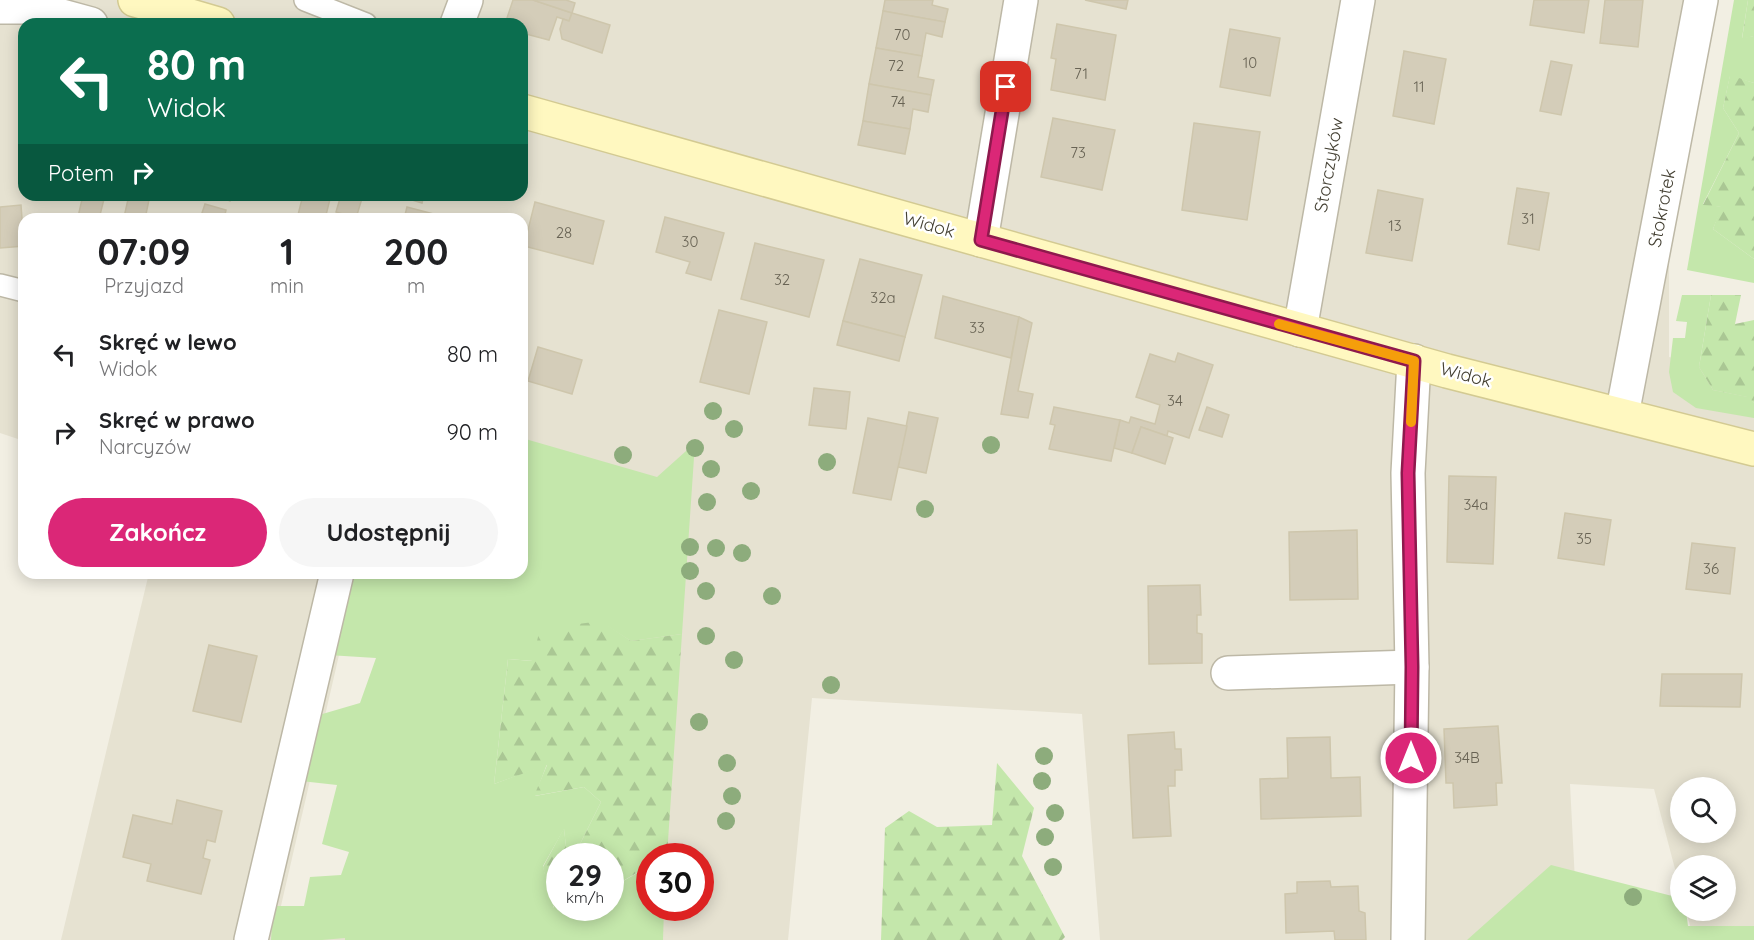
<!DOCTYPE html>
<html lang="pl">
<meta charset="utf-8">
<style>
:root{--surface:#fff;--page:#f6f6f6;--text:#202124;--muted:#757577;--accent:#db2777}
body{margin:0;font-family:Quicksand,sans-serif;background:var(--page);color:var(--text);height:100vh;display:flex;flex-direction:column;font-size:22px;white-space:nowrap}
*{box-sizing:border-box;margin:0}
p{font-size:20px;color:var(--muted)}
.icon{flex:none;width:33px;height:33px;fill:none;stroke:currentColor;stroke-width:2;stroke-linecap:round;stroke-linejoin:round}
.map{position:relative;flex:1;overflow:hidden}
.side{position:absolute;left:18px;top:213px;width:510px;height:366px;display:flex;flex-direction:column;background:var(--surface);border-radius:18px;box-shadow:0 3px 15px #0003}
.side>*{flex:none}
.top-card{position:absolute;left:18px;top:18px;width:510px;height:183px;border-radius:18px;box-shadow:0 3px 15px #0003;background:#0b6e4f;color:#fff;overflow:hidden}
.tools{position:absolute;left:1670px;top:777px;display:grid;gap:12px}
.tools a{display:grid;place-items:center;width:66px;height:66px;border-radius:50%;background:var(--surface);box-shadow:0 3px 15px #0003;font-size:30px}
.speed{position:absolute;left:546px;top:843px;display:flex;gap:12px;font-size:30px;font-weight:700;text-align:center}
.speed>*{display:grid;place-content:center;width:78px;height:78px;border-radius:50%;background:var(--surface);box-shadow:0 3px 15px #0003;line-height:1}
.speed small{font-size:15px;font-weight:400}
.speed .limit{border:9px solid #d22;background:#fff;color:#111}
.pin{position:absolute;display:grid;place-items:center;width:51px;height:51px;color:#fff;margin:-26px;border-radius:12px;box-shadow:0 3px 9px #0006}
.me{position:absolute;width:66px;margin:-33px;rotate:0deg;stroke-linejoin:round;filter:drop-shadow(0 0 4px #0008)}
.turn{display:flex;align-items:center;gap:21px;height:126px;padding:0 30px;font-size:27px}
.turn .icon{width:78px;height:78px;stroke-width:2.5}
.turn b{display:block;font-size:42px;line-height:51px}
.then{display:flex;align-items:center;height:57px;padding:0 30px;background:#0003;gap:12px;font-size:22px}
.eta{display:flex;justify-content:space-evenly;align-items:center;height:102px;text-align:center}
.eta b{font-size:36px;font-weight:800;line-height:42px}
.action{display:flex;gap:12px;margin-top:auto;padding:12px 30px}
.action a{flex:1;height:69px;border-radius:36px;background:var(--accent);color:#fff;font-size:24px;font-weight:800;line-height:69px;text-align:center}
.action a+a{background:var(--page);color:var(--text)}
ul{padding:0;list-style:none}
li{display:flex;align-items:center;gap:18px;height:78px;padding:0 30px}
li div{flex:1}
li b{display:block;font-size:22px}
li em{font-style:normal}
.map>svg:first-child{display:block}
.residential{fill:#e6e2d1;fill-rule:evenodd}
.green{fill:#c4e7ab}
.forest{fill:url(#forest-firs)}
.building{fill:#d4cdb9;stroke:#cec6ac;stroke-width:1.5}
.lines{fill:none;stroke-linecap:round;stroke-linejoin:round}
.service-casing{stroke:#bdb8a6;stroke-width:24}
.minor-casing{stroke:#bdb8a6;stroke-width:36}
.secondary-casing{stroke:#d3ca92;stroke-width:36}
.service{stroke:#fff;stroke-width:21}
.minor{stroke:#fff;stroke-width:33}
.secondary{stroke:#fff8c0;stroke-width:33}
.tree{fill:#8dac7c}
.route-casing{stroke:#8e194d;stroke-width:15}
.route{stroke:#db2777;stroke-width:10}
.slow{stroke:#f59e0b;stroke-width:10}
.labels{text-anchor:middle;stroke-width:5;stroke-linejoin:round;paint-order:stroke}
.number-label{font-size:15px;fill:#686354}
.street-label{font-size:18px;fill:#444033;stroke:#fff}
</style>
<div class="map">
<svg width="1754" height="940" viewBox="0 0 1754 940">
<defs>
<pattern id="forest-firs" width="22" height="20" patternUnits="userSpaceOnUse" patternTransform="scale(1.5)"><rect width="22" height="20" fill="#c4e7ab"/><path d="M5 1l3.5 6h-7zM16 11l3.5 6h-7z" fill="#aac794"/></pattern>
</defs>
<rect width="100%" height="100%" fill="#f2efe3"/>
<g class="residential">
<path d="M0,0H1719L1669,110V357L1754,375V940H1694L1686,911L1725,910V866H1680V888L1654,789L1570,784L1578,940H1100L1082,714L812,698L788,940H654L655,908H700V856H657L522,446V219H24V441L0,433ZM24,24H522V195H24ZM1680,788H1725V832H1680Z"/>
<path d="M149,573H358L274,936L348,934V940H61Z"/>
</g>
<g class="green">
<path d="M1734,0H1748L1742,38L1754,36V83L1730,76L1723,108L1739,133L1703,204L1722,207L1713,229L1754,259V283L1687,270Z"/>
<path d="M1682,295H1711L1699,367L1713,390L1748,397L1754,403V418L1696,408L1673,392L1669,372L1673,338H1685L1687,322L1676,321Z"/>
<path d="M522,438L657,477L695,443L682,634L631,641L601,622L533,661L508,659L494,784L547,764L535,796L584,787L601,802L574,856H567L564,829L543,866L553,908L559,896L560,908H610L611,888L646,868L649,871L650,908H664L663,940H345V938L322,940H271L273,906H304L310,877L341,875L349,852L322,844L337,785L301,781L319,715L360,703L376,658L328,655L346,573H522Z"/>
<path d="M1551,865L1680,898V910L1686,911L1688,926H1754V940H1467Z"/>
</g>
<g class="forest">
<path d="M1748,0H1754V36L1742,39Z"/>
<path d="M1730,75L1754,83V259L1713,229L1721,207L1703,205L1739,133L1723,108Z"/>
<path d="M1711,295H1741L1735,324L1754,320V403L1747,397L1713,390L1699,367Z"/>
<path d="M601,621L631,641L682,634L667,856H650L649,871L645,868L611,888L610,856H574L601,802L584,787L534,796L547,765L494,784L508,659L532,661L540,629Z"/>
<path d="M997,763L1034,808L1022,856L1065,937L1062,940H881L885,828L909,811L937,827L992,825Z"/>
<path d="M564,828L567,856H560L559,896L552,909L543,867Z"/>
</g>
<g class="building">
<path d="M513,0H533L572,13L569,21L557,17L549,40L522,33V24H505Z"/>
<path d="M533,0H566L575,3L572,13Z"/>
<path d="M885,0H933L932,5L948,9L945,22L883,11Z"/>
<path d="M1085,0H1128L1126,9Z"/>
<path d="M1534,0H1589L1584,33L1530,25Z"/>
<path d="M1605,0H1643L1638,47L1600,43Z"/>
<path d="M883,11L945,22L942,37L926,33L922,56L876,48Z"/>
<path d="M572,13L610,25L602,53L562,39L560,29L563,19L569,21Z"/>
<path d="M1057,24L1116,35L1105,100L1051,90L1056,59L1051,58Z"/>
<path d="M1230,29L1280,38L1270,96L1220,87Z"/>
<path d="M876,48L922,56L918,77L934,80L931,95L869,84Z"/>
<path d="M1404,51L1446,59L1434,124L1393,116Z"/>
<path d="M1551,61L1572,65L1561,115L1540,111Z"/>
<path d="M869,84L931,95L928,112L913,109L910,129L863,121Z"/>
<path d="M1053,118L1115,130L1102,190L1041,177Z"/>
<path d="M863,121L910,129L905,154L858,145Z"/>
<path d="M1194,123L1260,132L1247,220L1182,210Z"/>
<path d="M1517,188L1549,193L1539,250L1508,244Z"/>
<path d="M1378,190L1423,199L1412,261L1366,253Z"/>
<path d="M83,195H105L99,219H85L78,217Z"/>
<path d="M129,195H150L145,219L124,217Z"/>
<path d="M216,195H232L230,201Z"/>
<path d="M303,195H331L325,219H297Z"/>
<path d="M341,195H363L356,218L336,212Z"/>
<path d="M396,195H424L422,203Z"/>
<path d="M535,202L604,221L593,264L524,246Z"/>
<path d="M205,204L226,210L224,219H200Z"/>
<path d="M21,205L24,246L0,248V207Z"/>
<path d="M407,207L445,217L444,219H404Z"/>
<path d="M665,217L724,233L711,280L686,273L690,262L656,252Z"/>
<path d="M755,243L824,260L809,317L741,299Z"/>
<path d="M860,259L922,275L905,337L843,321Z"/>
<path d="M943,296L1019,317L1011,358L935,338Z"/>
<path d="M719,310L767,322L749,394L700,382Z"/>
<path d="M1019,317L1032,323L1018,391L1033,394L1028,418L1001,414Z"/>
<path d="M843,321L905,337L899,361L837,345Z"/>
<path d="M538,347L582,360L572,394L528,381Z"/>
<path d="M1178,353L1213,365L1189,438L1168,431L1167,436L1141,427L1132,453L1114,448L1120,420L1129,423L1131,417L1155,424L1160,405L1136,397L1150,354L1175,362Z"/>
<path d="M814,388L850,392L846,429L809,425Z"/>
<path d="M1054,407L1120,420L1111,461L1049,449L1055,425L1050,424Z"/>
<path d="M1207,407L1229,415L1222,437L1199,430Z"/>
<path d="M909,412L938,418L926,473L898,467Z"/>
<path d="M868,418L907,426L891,500L853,493Z"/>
<path d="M1141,427L1173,438L1165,464L1132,453Z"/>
<path d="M1449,476L1496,477L1493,564L1447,562Z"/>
<path d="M1565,513L1611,520L1604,565L1558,558Z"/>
<path d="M1357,530L1358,599L1290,600L1289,532Z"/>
<path d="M1692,543L1735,548L1730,594L1686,589Z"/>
<path d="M1200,585L1201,615H1197V633L1202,634V663L1149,664L1148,586Z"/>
<path d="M209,645L257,656L241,722L193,711Z"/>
<path d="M1662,674H1742L1740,707L1660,706Z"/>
<path d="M1498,726L1502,783H1496L1497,805L1454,808L1453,783H1446L1444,729Z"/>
<path d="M1174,732L1175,749H1181L1182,770H1175V786H1168L1171,836L1133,838L1128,735Z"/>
<path d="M1330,737L1331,778L1360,777L1361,816L1261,819L1260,779L1288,778L1287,738Z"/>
<path d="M177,800L222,811L215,842L207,840L203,858L210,860L201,894L147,881L151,864L123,857L133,815L172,824Z"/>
<path d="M1330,881L1331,887L1358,886L1359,911L1365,913L1366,940H1335L1334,931L1286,933L1285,894L1297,893V882Z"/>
</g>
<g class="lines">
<g class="service-casing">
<g id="service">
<path d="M305,0L366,24"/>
<path d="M0,285L24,291"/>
</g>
</g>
<g class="minor-casing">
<g id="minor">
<path d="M0,7H29L91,24"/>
<path d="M457,24L466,0"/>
<path d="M981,240L1021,0"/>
<path d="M1300,330L1358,0"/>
<path d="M1622,415L1701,0"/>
<path d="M1228,673L1412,667"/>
<path d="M251,940L337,573"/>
<path d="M1408,940L1412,667L1408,473L1414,361"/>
</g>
</g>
<g class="secondary-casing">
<g id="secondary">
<path d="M135,0L218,24"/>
<path d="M522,111L1447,371L1754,449"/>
</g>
</g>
<use href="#service" class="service"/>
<use href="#minor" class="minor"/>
<use href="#secondary" class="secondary"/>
</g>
<g class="tree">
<circle cx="713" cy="411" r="9"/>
<circle cx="734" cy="429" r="9"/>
<circle cx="991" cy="445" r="9"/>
<circle cx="695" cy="448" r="9"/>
<circle cx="623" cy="455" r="9"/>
<circle cx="827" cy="462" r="9"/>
<circle cx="711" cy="469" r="9"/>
<circle cx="751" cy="491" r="9"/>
<circle cx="707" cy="502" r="9"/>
<circle cx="925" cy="509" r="9"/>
<circle cx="690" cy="547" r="9"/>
<circle cx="716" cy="548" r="9"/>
<circle cx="742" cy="553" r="9"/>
<circle cx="690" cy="571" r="9"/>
<circle cx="706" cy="591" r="9"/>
<circle cx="772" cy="596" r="9"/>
<circle cx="706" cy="636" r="9"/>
<circle cx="734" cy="660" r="9"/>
<circle cx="831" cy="685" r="9"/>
<circle cx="699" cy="722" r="9"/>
<circle cx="1044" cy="756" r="9"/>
<circle cx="727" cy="763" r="9"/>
<circle cx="1042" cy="781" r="9"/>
<circle cx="732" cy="796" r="9"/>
<circle cx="1055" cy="813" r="9"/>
<circle cx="726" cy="821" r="9"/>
<circle cx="1045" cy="837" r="9"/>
<circle cx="1053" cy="867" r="9"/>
<circle cx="1633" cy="897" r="9"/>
</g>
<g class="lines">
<g class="route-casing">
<path id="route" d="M1006,87L981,240L1414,361L1408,473L1412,667L1411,758"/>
</g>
<use href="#route" class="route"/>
<path class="slow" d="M1279,324L1414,361L1411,422"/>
</g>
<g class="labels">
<g class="number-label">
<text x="902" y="40">70</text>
<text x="1250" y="68">10</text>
<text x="896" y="71">72</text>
<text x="1081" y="79">71</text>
<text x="1419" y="92">11</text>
<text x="898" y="107">74</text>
<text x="1078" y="158">73</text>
<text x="1528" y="224">31</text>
<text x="1395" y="231">13</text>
<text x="564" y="238">28</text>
<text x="690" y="247">30</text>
<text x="782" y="285">32</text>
<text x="883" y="303">32a</text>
<text x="977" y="333">33</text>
<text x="1175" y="406">34</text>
<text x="1476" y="510">34a</text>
<text x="1584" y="544">35</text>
<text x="1711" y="574">36</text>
<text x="1467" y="763">34B</text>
</g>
<g class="street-label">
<text transform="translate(1329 165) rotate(-80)" y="6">Storczyków</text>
<text transform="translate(1662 208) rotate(-79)" y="6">Stokrotek</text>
<text transform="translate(929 225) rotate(16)" y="6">Widok</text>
<text transform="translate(1466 375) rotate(15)" y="6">Widok</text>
</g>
</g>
</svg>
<div class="tools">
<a><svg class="icon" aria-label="search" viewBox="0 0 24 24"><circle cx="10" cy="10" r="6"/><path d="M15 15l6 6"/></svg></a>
<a><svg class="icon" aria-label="layers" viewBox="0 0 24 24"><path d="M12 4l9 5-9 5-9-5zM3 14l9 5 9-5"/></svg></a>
</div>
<div class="speed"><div>29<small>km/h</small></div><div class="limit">30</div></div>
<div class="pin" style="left:1006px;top:87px;background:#d93025"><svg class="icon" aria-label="arrive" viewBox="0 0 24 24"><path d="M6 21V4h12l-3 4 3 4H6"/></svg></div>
<svg class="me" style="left:1411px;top:758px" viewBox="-20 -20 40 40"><circle r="17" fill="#db2777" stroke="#fff" stroke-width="3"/><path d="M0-11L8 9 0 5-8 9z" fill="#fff"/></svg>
<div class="top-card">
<div class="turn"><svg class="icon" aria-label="left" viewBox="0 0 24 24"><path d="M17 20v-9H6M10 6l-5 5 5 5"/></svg><div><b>80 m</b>Widok</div></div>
<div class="then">Potem<svg class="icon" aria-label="right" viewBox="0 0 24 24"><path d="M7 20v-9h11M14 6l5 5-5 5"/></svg></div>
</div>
<section class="side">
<div class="eta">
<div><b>07:09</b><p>Przyjazd</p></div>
<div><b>1</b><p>min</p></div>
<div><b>200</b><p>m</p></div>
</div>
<ul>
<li><svg class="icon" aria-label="left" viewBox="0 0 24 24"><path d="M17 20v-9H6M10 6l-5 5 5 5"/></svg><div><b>Skręć w lewo</b><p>Widok</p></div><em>80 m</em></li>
<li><svg class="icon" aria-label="right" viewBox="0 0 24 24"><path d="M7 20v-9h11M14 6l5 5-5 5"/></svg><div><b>Skręć w prawo</b><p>Narcyzów</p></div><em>90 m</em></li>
</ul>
<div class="action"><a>Zakończ</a><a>Udostępnij</a></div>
</section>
</div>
